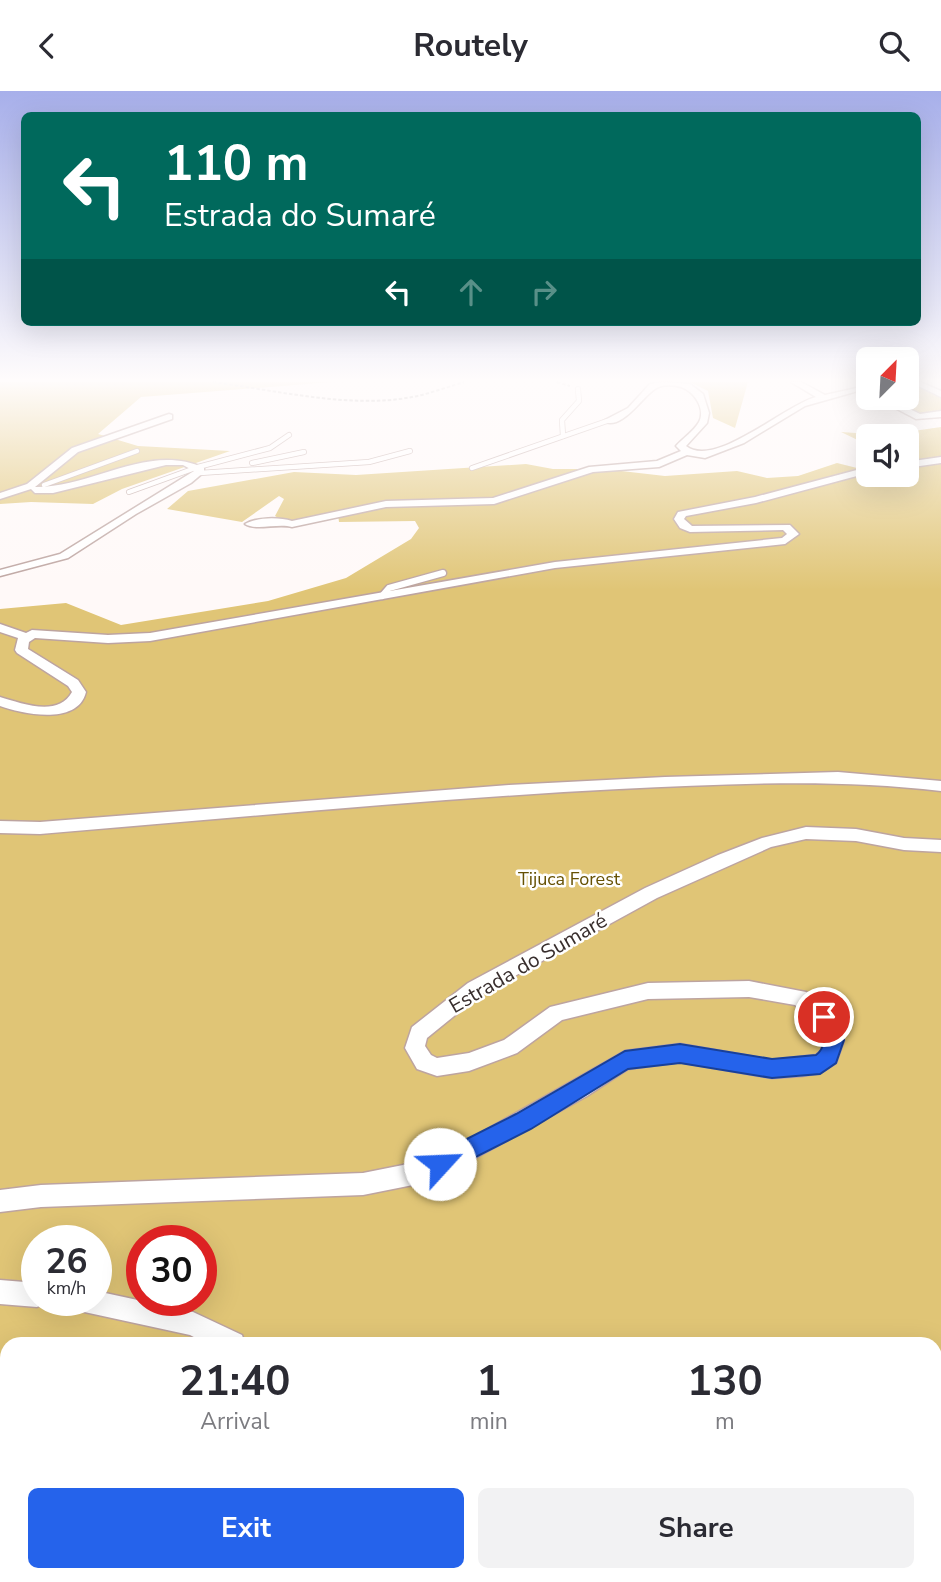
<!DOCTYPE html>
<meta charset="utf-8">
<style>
:root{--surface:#fff;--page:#f2f2f3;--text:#2b2b33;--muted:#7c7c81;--accent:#2563eb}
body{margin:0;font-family:"Nunito Sans",sans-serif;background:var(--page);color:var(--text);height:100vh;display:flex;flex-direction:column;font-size:26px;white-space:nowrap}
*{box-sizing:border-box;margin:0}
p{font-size:23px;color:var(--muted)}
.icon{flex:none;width:38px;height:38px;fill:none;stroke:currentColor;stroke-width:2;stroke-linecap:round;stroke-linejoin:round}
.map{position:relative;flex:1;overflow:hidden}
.drawer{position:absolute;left:0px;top:1246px;width:942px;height:245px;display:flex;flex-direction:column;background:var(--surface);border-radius:21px 21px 0 0;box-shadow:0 7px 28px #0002}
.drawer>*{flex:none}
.guide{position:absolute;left:21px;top:21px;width:900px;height:214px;border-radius:10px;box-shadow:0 7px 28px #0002;background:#00695c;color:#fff;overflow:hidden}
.needle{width:46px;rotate:24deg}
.tools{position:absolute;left:856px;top:256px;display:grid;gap:14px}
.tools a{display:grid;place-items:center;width:63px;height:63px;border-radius:10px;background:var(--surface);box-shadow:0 7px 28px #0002;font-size:35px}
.speed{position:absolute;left:21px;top:1134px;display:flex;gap:14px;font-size:35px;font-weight:700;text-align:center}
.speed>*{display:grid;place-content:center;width:91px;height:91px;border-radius:50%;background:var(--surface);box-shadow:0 7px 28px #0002;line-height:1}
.speed small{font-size:18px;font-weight:400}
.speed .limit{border:10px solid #d22;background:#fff;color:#111}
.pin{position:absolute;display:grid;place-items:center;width:60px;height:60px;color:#fff;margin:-30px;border:4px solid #fff;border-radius:50%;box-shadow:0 2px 7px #0007}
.me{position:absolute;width:77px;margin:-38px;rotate:65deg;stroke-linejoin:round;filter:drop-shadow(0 0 5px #0008)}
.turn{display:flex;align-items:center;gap:24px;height:147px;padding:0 28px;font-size:32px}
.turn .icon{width:91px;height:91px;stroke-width:2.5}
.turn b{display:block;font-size:49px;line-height:60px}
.lanes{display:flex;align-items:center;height:66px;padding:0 28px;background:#0003;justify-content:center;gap:35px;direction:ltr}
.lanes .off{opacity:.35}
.eta{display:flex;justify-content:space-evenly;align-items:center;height:119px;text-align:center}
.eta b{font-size:42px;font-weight:700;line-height:49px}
.action{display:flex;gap:14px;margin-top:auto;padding:14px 28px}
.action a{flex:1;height:80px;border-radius:10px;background:var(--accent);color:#fff;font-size:28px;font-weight:700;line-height:80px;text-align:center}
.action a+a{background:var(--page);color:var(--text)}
header{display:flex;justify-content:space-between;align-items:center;height:91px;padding:0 28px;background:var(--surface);font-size:32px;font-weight:700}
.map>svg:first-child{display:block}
.green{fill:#e0c576;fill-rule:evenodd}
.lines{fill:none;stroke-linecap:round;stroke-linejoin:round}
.service-far1-casing{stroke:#bda4a0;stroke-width:6}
.service-casing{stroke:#bda4a0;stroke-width:9}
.minor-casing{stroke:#bda4a0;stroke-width:3}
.path{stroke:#968e8d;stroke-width:2;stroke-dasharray:3.5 2;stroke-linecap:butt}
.service-far1{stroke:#fff;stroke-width:4.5}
.service{stroke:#fff;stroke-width:6}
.minor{fill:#fff;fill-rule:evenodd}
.route{fill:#2563eb;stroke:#184099;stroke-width:2}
.labels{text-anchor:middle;stroke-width:5;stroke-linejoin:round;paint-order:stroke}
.park-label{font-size:18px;fill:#665104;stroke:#fff}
.near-street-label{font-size:21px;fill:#382e2d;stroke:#fff}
</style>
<header><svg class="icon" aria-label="back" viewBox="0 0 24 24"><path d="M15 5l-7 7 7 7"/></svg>Routely<svg class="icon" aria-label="search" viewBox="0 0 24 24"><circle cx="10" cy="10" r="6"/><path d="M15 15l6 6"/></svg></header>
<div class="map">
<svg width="941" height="1491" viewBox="0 0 941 1491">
<rect width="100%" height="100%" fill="#fff9f8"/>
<g class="green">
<path d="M0,291H332L141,306L98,343L138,355L230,360L122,398L93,413L31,411L0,413Z"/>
<path d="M690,291H748L735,337L713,327L708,300Z"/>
<path d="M907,291L941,306V319L921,325L880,306H906Z"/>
<path d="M941,336V1491H0V518L66,512L121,534L268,510L346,487L411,448L419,437L415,430L339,431L338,423L289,433L275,425L284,408L279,405L242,431L167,418L188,400L294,381L356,384L526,373L553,378H604L665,385L737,380L767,387L798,385L837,372L857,377L868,368V383H906V345H868V354L841,341L886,344ZM37,1150H96V1209H37ZM142,1150H201V1209H142ZM7,1253H934V1484H7Z"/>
</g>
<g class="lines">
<g class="service-far1-casing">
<g id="service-far1">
<path d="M563,345L562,329L579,310L578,298"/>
<path d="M252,372L304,361"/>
<path d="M472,377L607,330"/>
<path d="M200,382L369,371L410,360"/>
<path d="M44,394L137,360"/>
<path d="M129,401L198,376L270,357L289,344"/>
</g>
</g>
<g class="service-casing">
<path id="service" d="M382,505L389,497L443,482"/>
</g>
<g class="minor-casing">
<g id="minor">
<path d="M663,291L690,293L703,303L709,322L707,332L686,355C715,378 785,314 816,306L791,291H801L825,304L861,296L865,298L805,315L744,352L705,367L687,364L659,376L593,381L494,413L386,416L292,436C278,432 256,440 245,433C257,426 279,426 292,430L386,410L493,407L589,376L657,370L681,360L676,355C683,347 694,340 699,331C706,318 694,300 681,296C674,294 662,293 655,298C642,306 621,341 603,330L628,317L650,293Z"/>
<path d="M910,291H920L941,300V306Z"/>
<path d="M874,306H885L920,323L941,320V326L916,328Z"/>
<path d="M169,323L172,324V328L78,361L35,396C92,397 149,351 204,377V381L191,392L136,423L68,467L0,485V479L60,463L194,380L183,374H166L53,402H35L31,398L0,408V402L27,393L72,357Z"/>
<path d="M941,366V372L906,377V371Z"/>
<path d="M868,376V382L756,412L686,425L684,428L692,435L790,434L799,443L785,453L555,477L150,550L108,552L35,547L29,551L28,558L78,589L86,601C78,635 22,623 0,615V606C21,612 58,627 72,601L68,595L17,562L15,559L18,547L0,541V533L26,542L32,539L108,544L150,542L555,471L782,447L787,443L783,439L690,441L680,437L674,428L678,421L755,406Z"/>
<path d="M838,681L941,690V700C834,687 727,693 619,698C426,708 233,727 40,743L0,742V730L40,731L509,694L665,686Z"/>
<path d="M806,736L856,738L904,747L941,749V761L904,759L856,750L806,748L771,756L657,807L480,904L427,947L425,955L431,964L437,967L469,962L504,949L550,916L648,892L749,890L806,901L831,920L844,949L836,972L820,982L802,985L772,987L680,971L628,978L587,1005L470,1070L418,1093L363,1104L41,1116L0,1121V1099L41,1094L363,1082L418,1071L456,1056L625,960L680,953L772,969L816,964L821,960L824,949L817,932L795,914L749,906L648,908L562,929L517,962L469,980L437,985L417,978L405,957L412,936L468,892L645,797L718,764L762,747Z"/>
<path d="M0,1189L37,1192V1209H47L45,1212L37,1216L0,1213Z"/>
<path d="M96,1200L193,1221L242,1244L245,1253H207L190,1244L66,1217L62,1209H96Z"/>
<path d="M244,1484H274L271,1491H241Z"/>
</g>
</g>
<g class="path">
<path d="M213,291C274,299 351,318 412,306C429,303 447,296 464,291"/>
<path d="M557,291L570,295"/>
</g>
<use href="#service-far1" class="service-far1"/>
<use href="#service" class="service"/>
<use href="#minor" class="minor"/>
</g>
<linearGradient id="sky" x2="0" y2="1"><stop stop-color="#a7afea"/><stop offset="0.58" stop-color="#fffcfc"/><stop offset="1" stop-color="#fffcfc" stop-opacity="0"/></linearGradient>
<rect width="941" height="499" fill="url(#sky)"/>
<path class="route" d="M824,917L831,920L844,949L836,972L820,983L772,987L680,972L628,978L531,1038L448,1080L440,1083L433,1080L430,1073L433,1065L516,1023L625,960L680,953L772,968L816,964C830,953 820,940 815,926L818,920Z"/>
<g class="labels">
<g class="park-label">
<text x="569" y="794">Tijuca Forest</text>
</g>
<g class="near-street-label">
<text transform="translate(528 872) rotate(-30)" y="7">Estrada do Sumaré</text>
</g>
</g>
</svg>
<div class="tools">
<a><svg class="needle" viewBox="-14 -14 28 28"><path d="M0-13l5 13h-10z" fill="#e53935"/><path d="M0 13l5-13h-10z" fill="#7c7c81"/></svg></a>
<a><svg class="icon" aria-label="sound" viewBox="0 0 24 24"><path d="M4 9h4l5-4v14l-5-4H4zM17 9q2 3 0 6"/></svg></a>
</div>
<div class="speed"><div>26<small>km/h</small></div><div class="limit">30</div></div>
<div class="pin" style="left:824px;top:926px;background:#d93025"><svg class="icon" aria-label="arrive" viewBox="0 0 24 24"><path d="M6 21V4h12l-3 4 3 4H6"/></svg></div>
<svg class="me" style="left:440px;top:1073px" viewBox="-20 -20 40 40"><circle r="19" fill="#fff"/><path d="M0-13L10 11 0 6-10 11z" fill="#2563eb"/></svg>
<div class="guide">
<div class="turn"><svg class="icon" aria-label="left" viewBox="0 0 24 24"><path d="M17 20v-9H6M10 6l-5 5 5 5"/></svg><div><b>110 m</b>Estrada do Sumaré</div></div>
<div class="lanes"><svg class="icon" aria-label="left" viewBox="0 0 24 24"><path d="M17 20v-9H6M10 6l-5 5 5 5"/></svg><svg class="icon off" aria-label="ahead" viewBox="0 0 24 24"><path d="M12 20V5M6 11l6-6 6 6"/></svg><svg class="icon off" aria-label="right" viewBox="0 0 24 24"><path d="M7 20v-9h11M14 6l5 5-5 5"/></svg></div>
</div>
<section class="drawer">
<div class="eta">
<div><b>21:40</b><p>Arrival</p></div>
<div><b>1</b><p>min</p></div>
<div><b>130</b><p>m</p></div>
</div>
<div class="action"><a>Exit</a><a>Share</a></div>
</section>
</div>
